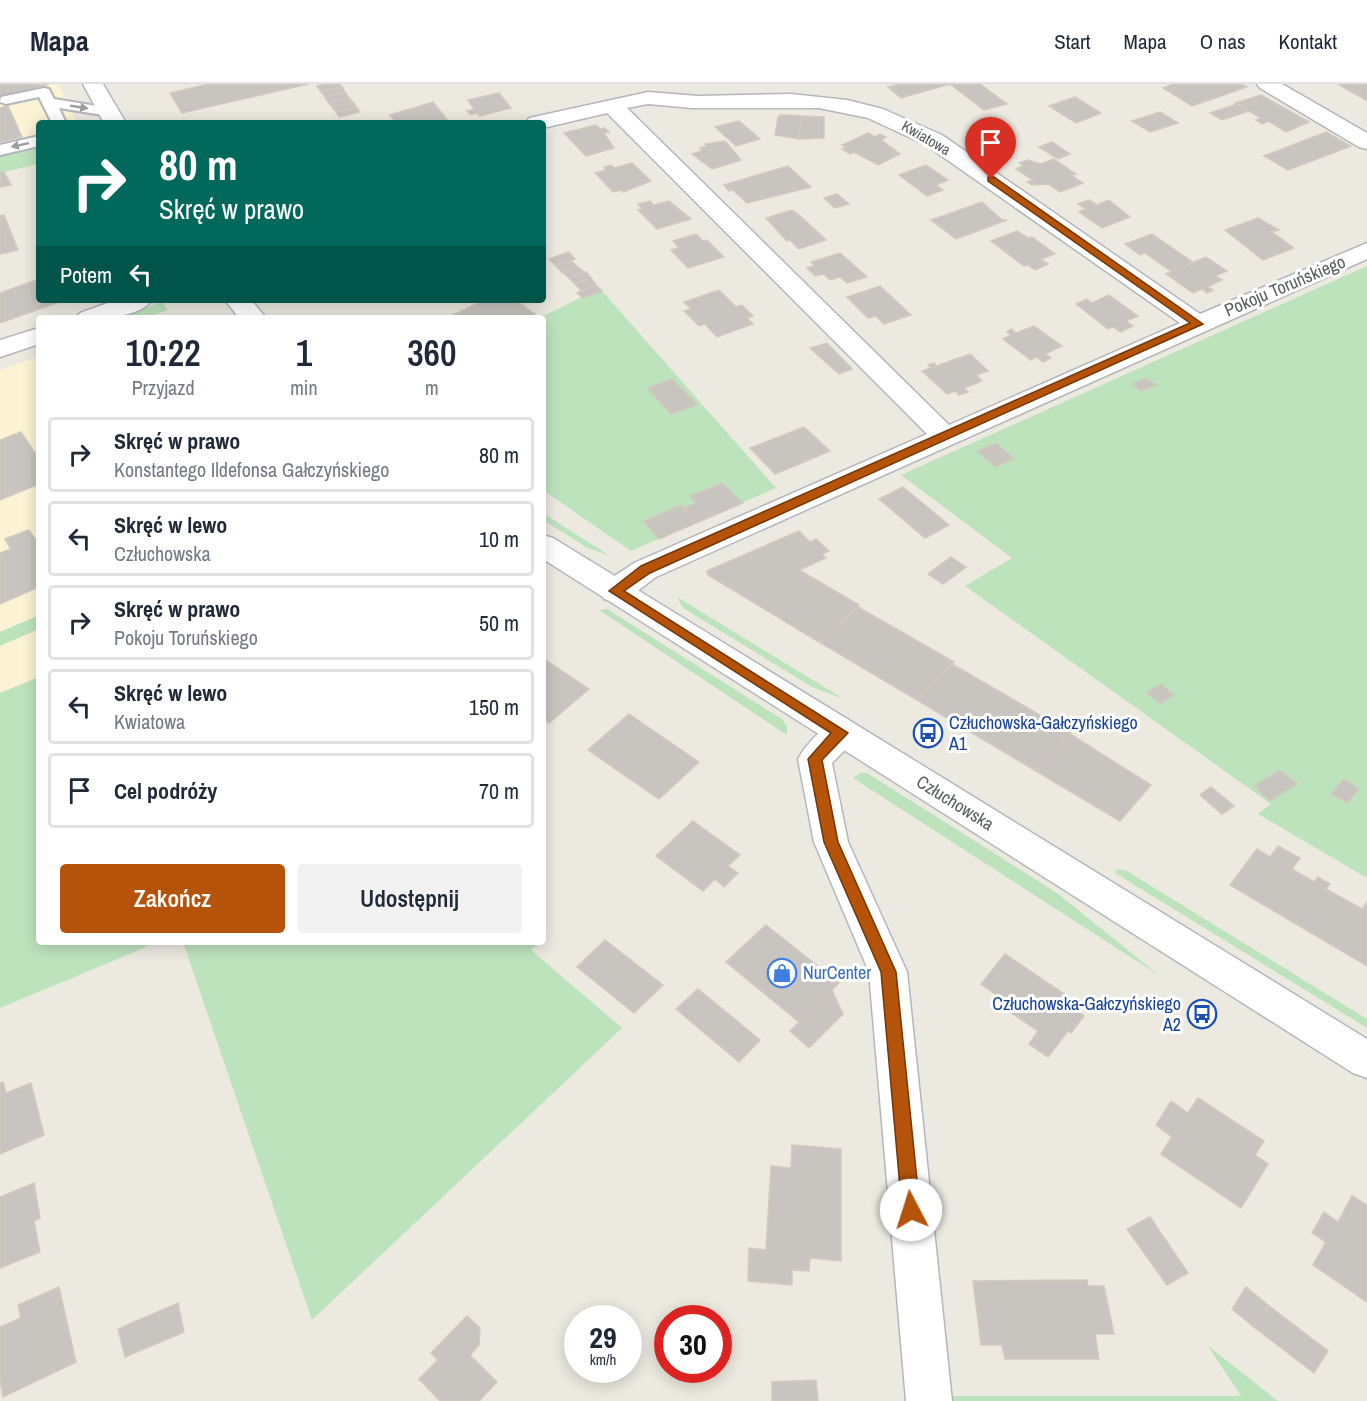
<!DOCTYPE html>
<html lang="pl">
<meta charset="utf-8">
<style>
:root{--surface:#fff;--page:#f2f2f3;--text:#1f2937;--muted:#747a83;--line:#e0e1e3;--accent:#b45309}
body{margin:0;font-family:"Archivo Narrow",sans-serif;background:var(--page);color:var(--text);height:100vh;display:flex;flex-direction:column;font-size:22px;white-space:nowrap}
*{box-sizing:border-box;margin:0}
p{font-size:20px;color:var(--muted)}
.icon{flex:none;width:33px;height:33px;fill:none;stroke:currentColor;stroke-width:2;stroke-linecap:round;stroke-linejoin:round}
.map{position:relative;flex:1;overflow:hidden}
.details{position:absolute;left:36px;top:231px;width:510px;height:630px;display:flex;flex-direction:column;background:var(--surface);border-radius:6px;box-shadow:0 3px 15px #0003}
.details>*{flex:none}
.hud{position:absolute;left:36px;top:36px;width:510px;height:183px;border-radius:6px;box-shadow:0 3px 15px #0003;background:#00695c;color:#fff;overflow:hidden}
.speed{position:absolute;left:564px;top:1221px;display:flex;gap:12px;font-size:30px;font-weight:700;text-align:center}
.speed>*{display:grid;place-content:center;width:78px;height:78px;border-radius:50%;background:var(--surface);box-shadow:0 3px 15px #0003;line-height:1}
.speed small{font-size:15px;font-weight:400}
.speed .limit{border:9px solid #d22;background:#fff;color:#111}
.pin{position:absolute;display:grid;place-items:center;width:51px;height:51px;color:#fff;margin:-62px -26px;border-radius:50% 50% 50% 0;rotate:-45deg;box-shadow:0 0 6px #0007}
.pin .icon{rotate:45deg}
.me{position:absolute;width:66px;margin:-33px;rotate:355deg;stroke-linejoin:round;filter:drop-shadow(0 0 4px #0008)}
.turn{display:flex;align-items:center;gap:21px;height:126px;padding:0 24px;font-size:27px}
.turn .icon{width:78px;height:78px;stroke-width:2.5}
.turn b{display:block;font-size:42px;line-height:51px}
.then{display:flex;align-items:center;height:57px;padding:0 24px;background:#0003;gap:12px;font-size:22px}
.eta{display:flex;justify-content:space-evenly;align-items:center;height:102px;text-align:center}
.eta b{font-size:36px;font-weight:600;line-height:42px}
.button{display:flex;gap:12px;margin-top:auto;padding:12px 24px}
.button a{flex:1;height:69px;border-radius:6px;background:var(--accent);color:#fff;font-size:24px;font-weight:600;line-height:69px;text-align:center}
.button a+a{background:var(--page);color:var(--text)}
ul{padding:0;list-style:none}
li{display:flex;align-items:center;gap:18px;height:75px;margin:0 12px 9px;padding:0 12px;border:3px solid var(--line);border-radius:6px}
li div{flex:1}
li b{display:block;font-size:22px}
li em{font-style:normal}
header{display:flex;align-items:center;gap:36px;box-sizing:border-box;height:84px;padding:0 30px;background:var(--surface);border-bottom:2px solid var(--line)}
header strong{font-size:28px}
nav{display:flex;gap:33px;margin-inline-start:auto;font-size:21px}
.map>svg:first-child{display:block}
.commercial{fill:#fcf3d5}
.green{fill:#bde3bd}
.building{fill:#c8c5c0;stroke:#d0cabf;stroke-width:1.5}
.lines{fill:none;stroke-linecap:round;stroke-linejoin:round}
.service-casing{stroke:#b3b6bb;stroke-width:4}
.minor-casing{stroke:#b3b6bb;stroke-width:3}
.secondary-casing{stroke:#b4b7bd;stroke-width:3}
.service{fill:#fff;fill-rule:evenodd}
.minor{fill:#fff;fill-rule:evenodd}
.secondary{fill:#fff;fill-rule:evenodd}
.oneway{fill:#9b9da0}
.route{fill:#b45309;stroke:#753606;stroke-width:1.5}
.labels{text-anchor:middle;stroke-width:6;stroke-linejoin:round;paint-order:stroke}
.far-street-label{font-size:15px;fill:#595c61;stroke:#fff}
.street-label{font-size:18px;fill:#595c61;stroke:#fff}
.transit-label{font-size:18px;fill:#164399;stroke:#fff;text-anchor:start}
.shop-label{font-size:18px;fill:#366cbe;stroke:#fff;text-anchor:start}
</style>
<header>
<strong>Mapa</strong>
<nav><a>Start</a><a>Mapa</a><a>O nas</a><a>Kontakt</a></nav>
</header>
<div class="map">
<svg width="1367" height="1317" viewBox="0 0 1367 1317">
<rect width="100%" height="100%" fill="#ece9e0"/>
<g class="commercial">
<path d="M0,0H58L77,39H39V80L0,89Z"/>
<path d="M39,272V593L0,609V286Z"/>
</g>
<g class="green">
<path d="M38,64L39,80L0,89V72Z"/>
<path d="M1367,182V794L1258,730L1271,720L965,502L1012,474L901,391Z"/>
<path d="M602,207L776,404L631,467L543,406V234H539L582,213Z"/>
<path d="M162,218L168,226L144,234H118Z"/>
<path d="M543,429L610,472L586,463L543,436Z"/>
<path d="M677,513L844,615L812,603L683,524Z"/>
<path d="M607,525L782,635L787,643V651L599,526Z"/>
<path d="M39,531V545L0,562V548Z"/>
<path d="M39,593V858H152L144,864L0,924V609Z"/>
<path d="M860,689H867L1057,809L1160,892L853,694Z"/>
<path d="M1117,785L1127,787L1367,935V944L1115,789Z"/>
<path d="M183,858H540L531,866L622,944L312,1236Z"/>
<path d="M1208,1262L1278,1317H949L948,1312H1241Z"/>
</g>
<g class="building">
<path d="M0,0H49L0,12Z"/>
<path d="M209,0H308L182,29L170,9Z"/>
<path d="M327,0H339L342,3L321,8L317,2Z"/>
<path d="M900,0H980L1007,20L984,26L950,0L901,14L888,3Z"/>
<path d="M1174,0H1242L1247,3L1192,22L1163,4Z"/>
<path d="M1338,0H1367V17Z"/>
<path d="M342,3L345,8L325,13L321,8Z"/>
<path d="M345,8L349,14L328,18L325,13Z"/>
<path d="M499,9L511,24L479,32L478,29L471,31L467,27L474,25L468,16Z"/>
<path d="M1261,11L1309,38L1286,48L1268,37L1262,40L1256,36L1261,34L1235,19Z"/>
<path d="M1075,13L1101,29L1076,39L1049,22Z"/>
<path d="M349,14L353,18L332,23L328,18Z"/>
<path d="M353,18L357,24L336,28L332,23Z"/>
<path d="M433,18L449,38L396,39L390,31Z"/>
<path d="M1237,20L1249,27L1222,36L1210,29Z"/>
<path d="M8,22L22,53L0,58V24Z"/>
<path d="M357,24L360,28L339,33L336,28Z"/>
<path d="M1160,28L1178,39L1150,48L1132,37Z"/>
<path d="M781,31L802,32L799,55L775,51L778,33Z"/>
<path d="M802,32L824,33V54L799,55Z"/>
<path d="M739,37L760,55L736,62L715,43Z"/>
<path d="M596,41L600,45L605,44L609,48L604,49L614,64L586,72L564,49Z"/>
<path d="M1326,48L1351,62L1288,86L1264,72Z"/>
<path d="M868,49L875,53L880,50L886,53L881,56L900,70L878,81L854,68L850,70L842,65L846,63L842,61Z"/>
<path d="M725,57L741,76L712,85L692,70L702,67L700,64L707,62L705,60Z"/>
<path d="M1052,58L1070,70L1058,75L1039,63Z"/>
<path d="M1054,75L1076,90L1071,91L1083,99L1060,108L1048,100L1032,101L1027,98L1033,96L1016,85L1023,82L1019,79L1028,76L1041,80Z"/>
<path d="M632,79L651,97L623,108L621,106L613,108L595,89L606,86L604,83L611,81L614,84Z"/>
<path d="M926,81L948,96L936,101L943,106L927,112L899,91Z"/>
<path d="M788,82L811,103L747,119L733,106L729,107L724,101Z"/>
<path d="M4,88L11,101L0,103V89Z"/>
<path d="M837,110L849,120L835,124L824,114Z"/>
<path d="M1089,116L1097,121L1109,116L1130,133L1102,144L1079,128L1086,125L1078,120Z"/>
<path d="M650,117L653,121L669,117L691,135L657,145L638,126L642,125L638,120Z"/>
<path d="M982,118L1002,136H1007L956,155L931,136Z"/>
<path d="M792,126L799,131L826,156L799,165L790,156L787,157L766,134Z"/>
<path d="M4,131L18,166L0,170V132Z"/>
<path d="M1258,134L1279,146L1272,148L1294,164L1263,176L1225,146Z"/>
<path d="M1017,147L1028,154L1032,153L1055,170L1041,175L1048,180L1035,186L1028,181L1024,182L991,157Z"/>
<path d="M696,150L703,157L707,156L724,173L688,184L671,166L679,164L673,157Z"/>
<path d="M1152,150L1194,179L1172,188L1145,169L1140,171L1125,160Z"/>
<path d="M569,168L575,175L555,181L549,175Z"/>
<path d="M840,169L867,193L847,199L840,193L830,196L823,190L815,192L807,184L815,182L811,178Z"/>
<path d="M1206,173L1227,187L1215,192L1222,196L1207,203L1213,206L1207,209L1202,205L1193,209L1166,190Z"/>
<path d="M570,176L577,182L562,188L555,181Z"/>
<path d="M577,182L584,188L569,194L562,188Z"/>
<path d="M586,188L591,194L575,200L569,194Z"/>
<path d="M591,194L596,201L582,207L575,200Z"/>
<path d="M39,195V216H65L0,239V209Z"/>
<path d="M596,201L602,207L583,214L577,209Z"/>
<path d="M880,202L911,231L884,240L876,232L868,234L847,213Z"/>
<path d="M719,206L736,223L742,221L753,232L747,234L753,240L717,253L705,240L699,242L684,227L691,225L684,218Z"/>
<path d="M1109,211L1138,232L1126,237L1133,242L1121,248L1113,243L1108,245L1076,220L1087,215L1092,219Z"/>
<path d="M484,216H515L535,230L527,234H447Z"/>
<path d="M1034,242L1062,262L1045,270L1051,274L1043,278L1037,273L1031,276L1003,255L1011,251L1007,248L1011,245L1016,249Z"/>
<path d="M827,259L852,285L839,290L810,264Z"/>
<path d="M970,270L988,287L976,291L982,297L964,304L968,308L959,311L955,307L947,310L922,287L931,284L928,281L934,279L936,282Z"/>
<path d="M1146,294L1156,301L1141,307L1132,300Z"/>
<path d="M672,295L697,321L671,330L647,304Z"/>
<path d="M804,343L830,367L775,390L750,364Z"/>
<path d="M21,348L39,375V400L0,416V356Z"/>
<path d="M996,359L1014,375L995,383L977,367Z"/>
<path d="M722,399L743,419L696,439L684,424L696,419L690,412Z"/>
<path d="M903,403L949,441L925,454L879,415Z"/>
<path d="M681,421L696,439L659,455L644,437Z"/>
<path d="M29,446L35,455L39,453V503L0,520V469L11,465L5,455Z"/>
<path d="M799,447L810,458L816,455L829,467L822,470L826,474L799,486L859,521L819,558L708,491L707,487Z"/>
<path d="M951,473L966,483L943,500L928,490Z"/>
<path d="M858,523L954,578L917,616L819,558Z"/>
<path d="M546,576L589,605L549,639L543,635V579Z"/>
<path d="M952,580L1071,649L1036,687L917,616Z"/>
<path d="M1161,600L1174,611L1160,620L1147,609Z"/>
<path d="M629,630L699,678L659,715L588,666Z"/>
<path d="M1070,650L1151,701L1120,737L1036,687Z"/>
<path d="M1280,686L1297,700L1270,717L1254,702Z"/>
<path d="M1344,695L1359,705L1347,719L1331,710Z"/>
<path d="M1211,703L1234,722L1222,730L1200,711Z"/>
<path d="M693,737L740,771L728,782L738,789L724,803L715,795L703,807L656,772Z"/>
<path d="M1278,762L1300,774L1292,785L1314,798L1318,793L1330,800L1326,805L1362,825L1367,818V882L1230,801L1257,765L1270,773Z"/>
<path d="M766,841L839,899L799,938L726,878Z"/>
<path d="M605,856L663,901L634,929L577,883Z"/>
<path d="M1005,870L1076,918L1072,924L1084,932L1071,949L1068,947L1048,973L1029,960L1038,947L998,920L1002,915L981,900Z"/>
<path d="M698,905L760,956L739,978L676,925Z"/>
<path d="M832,906L843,930L809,964L790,947Z"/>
<path d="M3,998L6,1009L31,999L44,1051L0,1070V999Z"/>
<path d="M1198,1014L1264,1057L1255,1071L1268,1080L1241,1124L1161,1070L1172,1053L1156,1041L1171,1017L1188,1029Z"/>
<path d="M792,1061L841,1065V1177L810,1174L809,1187L792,1186V1201L748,1197L749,1164L766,1166L771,1082L791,1084Z"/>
<path d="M34,1099L40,1134L34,1137L40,1168L0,1184V1113Z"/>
<path d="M1352,1112L1367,1121V1218L1313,1181L1326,1158L1312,1149L1324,1128L1338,1138Z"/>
<path d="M1150,1133L1188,1189L1167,1201L1127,1145Z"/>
<path d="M1087,1196L1088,1202H1104L1114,1250H1095L1099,1275H1005L1002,1261H981L973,1197Z"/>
<path d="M59,1203L76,1278L3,1313L0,1297V1243L21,1234L18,1221Z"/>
<path d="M1246,1203L1269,1222L1254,1243L1232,1225Z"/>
<path d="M178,1219L184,1248L125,1273L118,1245Z"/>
<path d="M1269,1222L1328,1267L1314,1289L1254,1243Z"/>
<path d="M467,1232L480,1244L479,1261L470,1271L497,1298L479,1317H440L419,1295L438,1276L431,1269Z"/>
<path d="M816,1296L818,1317H772V1298Z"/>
</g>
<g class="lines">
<g class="service-casing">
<g id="service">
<path d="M44,4L49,5L54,15L109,24L116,28L109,32L59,24L66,39H52L39,13L6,20L0,18L1,13Z"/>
<path d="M39,52V62L0,71V61Z"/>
</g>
</g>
<g class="minor-casing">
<g id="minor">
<path d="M1257,0H1282L1367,49V65L1359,63L1260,4Z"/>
<path d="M648,8L698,12L791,10L847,16L883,25L942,51L1200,230L1367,159V175L656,493C639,505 625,521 604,515L600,507L604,499L634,479L927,350L607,29L543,44V39H526L529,34ZM648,20L692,24H819L868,34L926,61L1180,239L949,341L627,24Z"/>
<path d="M116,216H152C139,235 97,234 76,234L80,229Z"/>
<path d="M39,244V260L0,273V256Z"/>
<path d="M841,636L853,640L857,649L853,658L832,679L848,758L907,888L952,1317H906L869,888L814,758L798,675C807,659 823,642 841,636Z"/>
</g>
</g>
<g class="secondary-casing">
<g id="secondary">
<path d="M83,0H103L126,39H104Z"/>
<path d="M225,216H251L266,234H239Z"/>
<path d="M543,451L553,454L1367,955V994L1353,989L543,475Z"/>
</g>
</g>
<use href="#service" class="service"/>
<use href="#minor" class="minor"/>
<use href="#secondary" class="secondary"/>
</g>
<defs><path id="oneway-solid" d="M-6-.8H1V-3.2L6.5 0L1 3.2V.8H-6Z" transform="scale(1.5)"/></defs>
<g class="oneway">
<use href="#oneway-solid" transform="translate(79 23) rotate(9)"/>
<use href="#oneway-solid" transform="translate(20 61) rotate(168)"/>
</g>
<path class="route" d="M988,93H994L1203,240L650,489L624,507L848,649L822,676L838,758L896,888L920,1126L917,1132L911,1135L905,1132L902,1126L881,888L824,758L808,675L831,649L609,507L641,482L1190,239L988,97Z"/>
<defs>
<g id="bus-ring" transform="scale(1.5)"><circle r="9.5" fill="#fff" stroke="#1a4fb4" stroke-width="1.5"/><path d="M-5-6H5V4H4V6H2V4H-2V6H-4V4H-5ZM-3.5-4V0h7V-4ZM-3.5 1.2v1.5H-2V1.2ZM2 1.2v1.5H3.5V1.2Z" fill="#1a4fb4"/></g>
<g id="shop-ring" transform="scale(1.5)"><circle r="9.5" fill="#fff" stroke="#3f7fe0" stroke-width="1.5"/><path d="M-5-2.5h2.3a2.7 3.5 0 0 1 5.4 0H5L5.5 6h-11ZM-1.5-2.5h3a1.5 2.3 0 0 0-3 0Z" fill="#3f7fe0"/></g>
</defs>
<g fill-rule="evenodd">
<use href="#bus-ring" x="928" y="649"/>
<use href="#shop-ring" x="782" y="889"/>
<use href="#bus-ring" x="1202" y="930"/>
</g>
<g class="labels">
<g class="far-street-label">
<text transform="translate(926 54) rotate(30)" y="5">Kwiatowa</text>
</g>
<g class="street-label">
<text transform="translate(1285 202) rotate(-23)" y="6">Pokoju Toruńskiego</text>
<text transform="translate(955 719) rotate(32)" y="6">Człuchowska</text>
</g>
<g class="transit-label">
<text x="949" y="645">Człuchowska-Gałczyńskiego<tspan x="949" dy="21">A1</tspan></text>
<text x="1181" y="926" text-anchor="end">Człuchowska-Gałczyńskiego<tspan x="1181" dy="21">A2</tspan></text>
</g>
<g class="shop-label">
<text x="803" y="895">NurCenter</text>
</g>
</g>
</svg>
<div class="speed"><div>29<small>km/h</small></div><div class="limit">30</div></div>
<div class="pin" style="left:991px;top:95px;background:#d93025"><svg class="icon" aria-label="arrive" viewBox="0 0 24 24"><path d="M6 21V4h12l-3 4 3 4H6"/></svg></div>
<svg class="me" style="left:911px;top:1126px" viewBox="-20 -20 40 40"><circle r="19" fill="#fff"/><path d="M0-13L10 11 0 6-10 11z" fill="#b45309"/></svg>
<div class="hud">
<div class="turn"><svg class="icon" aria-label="right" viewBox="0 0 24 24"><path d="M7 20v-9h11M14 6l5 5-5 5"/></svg><div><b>80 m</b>Skręć w prawo</div></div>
<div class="then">Potem<svg class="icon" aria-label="left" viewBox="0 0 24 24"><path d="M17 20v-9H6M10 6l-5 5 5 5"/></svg></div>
</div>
<section class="details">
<div class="eta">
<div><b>10:22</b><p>Przyjazd</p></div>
<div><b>1</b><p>min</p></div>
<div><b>360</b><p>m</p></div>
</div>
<ul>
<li><svg class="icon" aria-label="right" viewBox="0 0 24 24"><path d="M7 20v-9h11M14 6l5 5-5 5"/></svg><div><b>Skręć w prawo</b><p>Konstantego Ildefonsa Gałczyńskiego</p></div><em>80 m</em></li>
<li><svg class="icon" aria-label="left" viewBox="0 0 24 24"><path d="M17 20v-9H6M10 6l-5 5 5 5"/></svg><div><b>Skręć w lewo</b><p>Człuchowska</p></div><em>10 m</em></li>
<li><svg class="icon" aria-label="right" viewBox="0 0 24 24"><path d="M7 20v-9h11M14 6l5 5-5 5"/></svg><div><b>Skręć w prawo</b><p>Pokoju Toruńskiego</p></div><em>50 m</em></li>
<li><svg class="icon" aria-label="left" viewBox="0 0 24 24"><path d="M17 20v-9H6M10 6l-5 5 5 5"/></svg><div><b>Skręć w lewo</b><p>Kwiatowa</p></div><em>150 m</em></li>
<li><svg class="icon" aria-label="arrive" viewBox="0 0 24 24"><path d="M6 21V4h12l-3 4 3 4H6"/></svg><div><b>Cel podróży</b></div><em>70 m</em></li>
</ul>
<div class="button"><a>Zakończ</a><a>Udostępnij</a></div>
</section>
</div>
